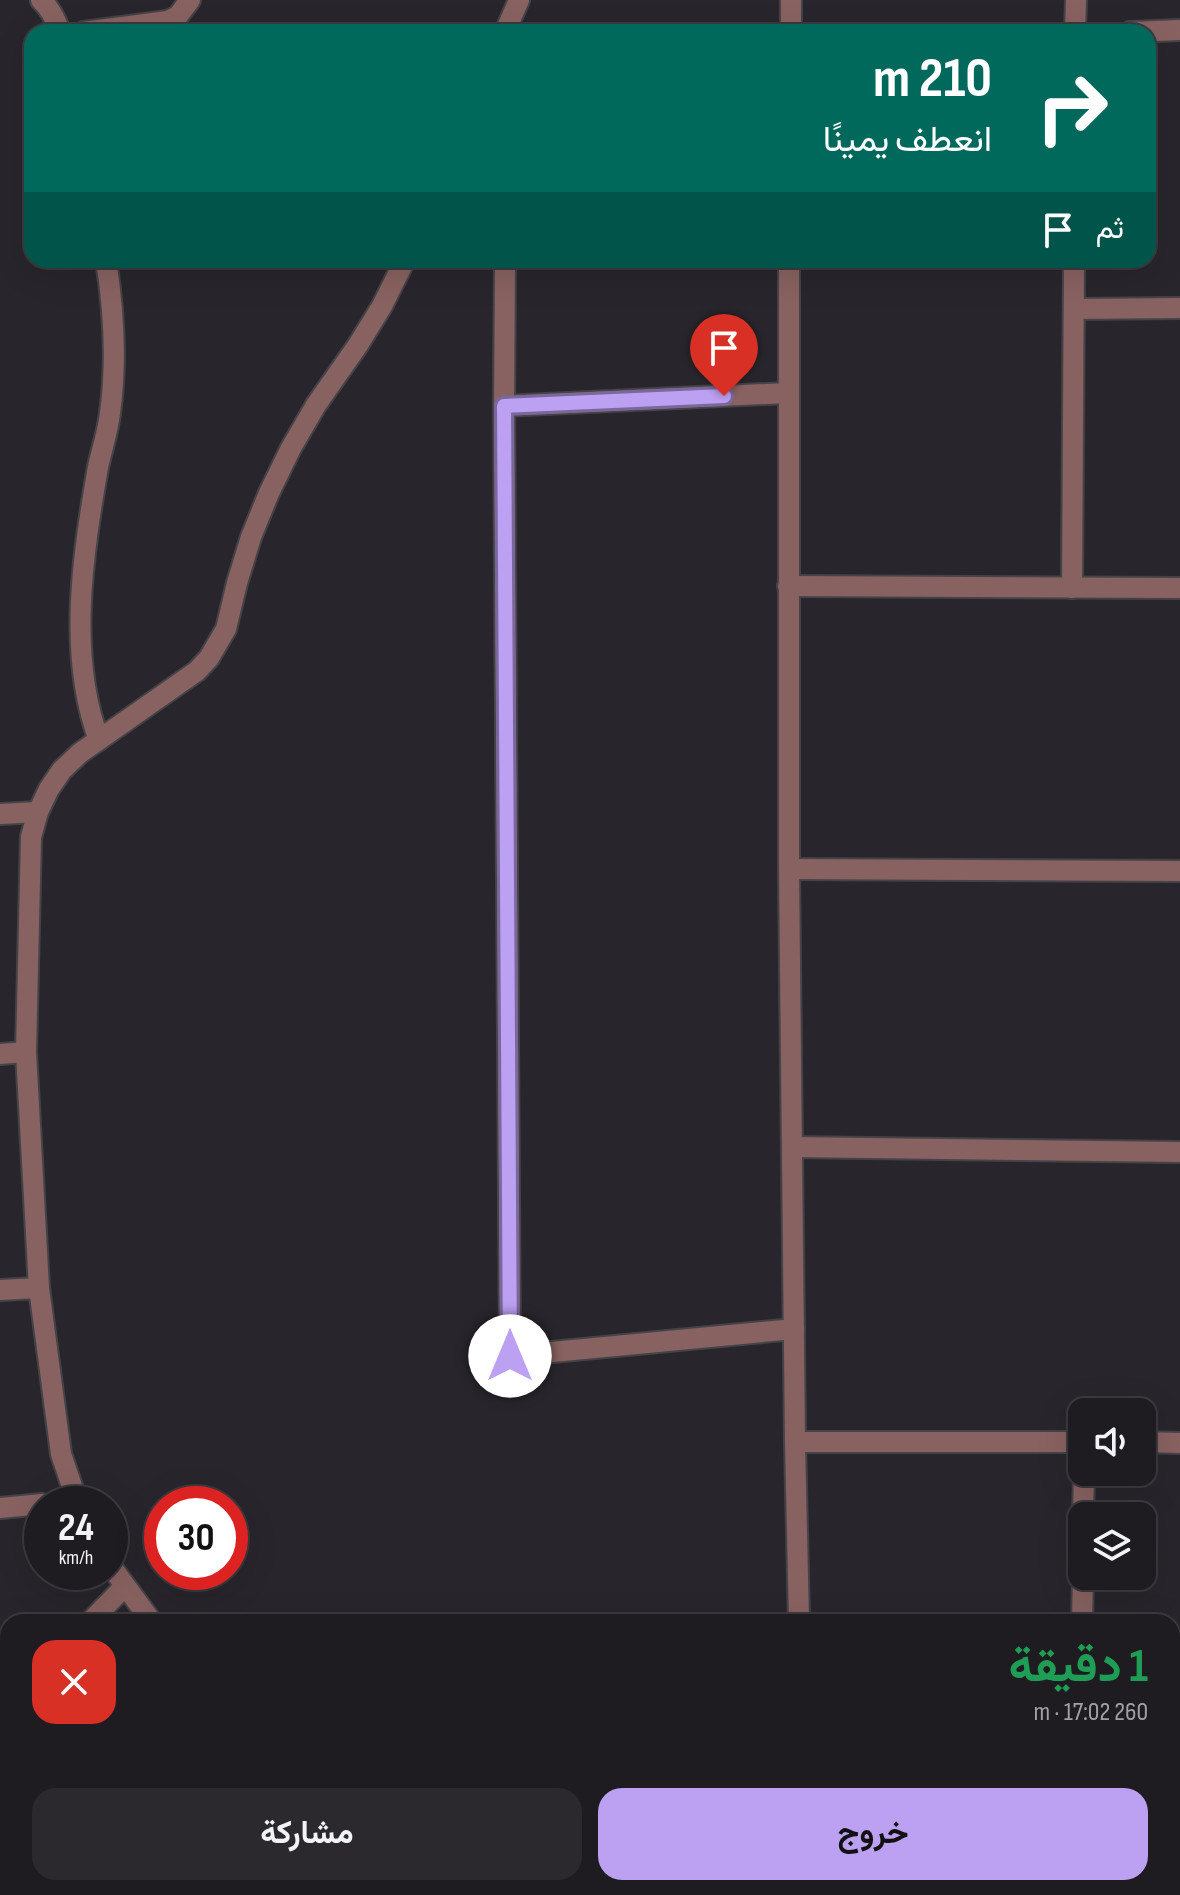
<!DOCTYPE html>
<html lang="ar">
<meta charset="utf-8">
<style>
:root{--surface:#1e1c21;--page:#2b292e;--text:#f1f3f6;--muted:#a1a1a5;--line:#3c3a3f;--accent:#bca0f2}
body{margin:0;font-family:"Sofia Sans Condensed",Vazirmatn,sans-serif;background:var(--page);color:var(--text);direction:rtl;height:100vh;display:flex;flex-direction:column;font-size:30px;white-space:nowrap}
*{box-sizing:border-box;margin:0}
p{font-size:26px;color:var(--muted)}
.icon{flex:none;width:44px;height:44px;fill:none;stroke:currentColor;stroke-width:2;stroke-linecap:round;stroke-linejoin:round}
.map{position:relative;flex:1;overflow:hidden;direction:ltr}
.side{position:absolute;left:0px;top:1614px;width:1180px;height:282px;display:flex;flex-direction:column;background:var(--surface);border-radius:24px 24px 0 0;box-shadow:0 8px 32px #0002,0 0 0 2px var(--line);direction:rtl}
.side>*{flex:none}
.guide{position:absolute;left:24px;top:24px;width:1132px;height:244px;border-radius:24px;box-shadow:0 8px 32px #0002,0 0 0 2px var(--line);direction:rtl;background:#00695c;color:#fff;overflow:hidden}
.buttons{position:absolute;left:1068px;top:1398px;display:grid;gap:16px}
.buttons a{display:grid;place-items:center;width:88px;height:88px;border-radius:16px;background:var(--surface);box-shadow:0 8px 32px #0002,0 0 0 2px var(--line);font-size:40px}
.speed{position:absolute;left:24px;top:1486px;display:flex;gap:16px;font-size:40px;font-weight:700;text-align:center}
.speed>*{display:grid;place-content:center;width:104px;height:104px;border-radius:50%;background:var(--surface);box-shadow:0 8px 32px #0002,0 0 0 2px var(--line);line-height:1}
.speed small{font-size:20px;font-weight:400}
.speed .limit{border:12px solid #d22;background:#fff;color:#111}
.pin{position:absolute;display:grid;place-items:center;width:68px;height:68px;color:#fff;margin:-82px -34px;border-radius:50% 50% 50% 0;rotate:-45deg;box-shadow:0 0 8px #0007}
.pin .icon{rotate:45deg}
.me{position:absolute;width:88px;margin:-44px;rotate:0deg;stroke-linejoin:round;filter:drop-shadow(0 0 6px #0008)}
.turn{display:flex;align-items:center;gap:28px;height:168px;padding:0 32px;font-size:36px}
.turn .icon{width:104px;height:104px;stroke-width:2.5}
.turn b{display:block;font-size:56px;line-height:68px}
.then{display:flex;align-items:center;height:76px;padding:0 32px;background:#0003;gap:16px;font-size:30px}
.round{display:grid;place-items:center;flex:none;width:84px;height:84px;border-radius:24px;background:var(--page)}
.summary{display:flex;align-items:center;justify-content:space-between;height:136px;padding:0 32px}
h1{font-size:48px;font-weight:700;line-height:60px;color:#1e9e55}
.cta{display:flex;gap:16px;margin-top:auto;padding:16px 32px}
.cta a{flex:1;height:92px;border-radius:24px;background:var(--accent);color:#111;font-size:32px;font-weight:700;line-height:92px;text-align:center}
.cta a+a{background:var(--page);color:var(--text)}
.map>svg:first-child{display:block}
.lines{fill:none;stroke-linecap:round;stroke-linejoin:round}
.minor-casing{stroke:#454348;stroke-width:24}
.minor{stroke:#886260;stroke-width:20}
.route-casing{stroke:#7a689d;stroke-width:20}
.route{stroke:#bca0f2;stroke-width:14}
</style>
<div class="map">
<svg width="1180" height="1895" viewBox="0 0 1180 1895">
<rect width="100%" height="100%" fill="#28262c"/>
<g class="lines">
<g class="minor-casing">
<g id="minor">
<path d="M41,0C51,9 56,20 60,32"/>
<path d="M84,32L168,21L178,16L190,0"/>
<path d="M505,32L519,0"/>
<path d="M791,32V0"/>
<path d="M1075,32L1076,0"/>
<path d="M1130,32L1180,30"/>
<path d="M505,260L504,406L510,1356L794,1329"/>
<path d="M789,260V869L795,1442L799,1622"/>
<path d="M1074,309L1180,308"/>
<path d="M504,406L787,393"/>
<path d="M788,586L1180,588"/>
<path d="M1072,588L1074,260"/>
<path d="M99,740C67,655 83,554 98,467C102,449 108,431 110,413C117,362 114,311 106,260"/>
<path d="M0,814L38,812"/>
<path d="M789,869L1180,871"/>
<path d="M0,1054L26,1052"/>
<path d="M792,1147L1180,1152"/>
<path d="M0,1290L39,1288"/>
<path d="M795,1442H1082"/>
<path d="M1142,1442L1180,1443"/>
<path d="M78,1504L61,1454L39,1288L26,1052L31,837L38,812L49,789L62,770L80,753L197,671L209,658L226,629L237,583L251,537L269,493L291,448L316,405L358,345L382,306L405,260"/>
<path d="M0,1508L42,1504"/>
<path d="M1083,1516L1084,1472"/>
<path d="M110,1565L152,1622"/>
<path d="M90,1622L124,1587"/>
<path d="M1082,1622L1083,1576"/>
<path d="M0,1716L8,1708"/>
<path d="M1172,1724H1180"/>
<path d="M367,1888L374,1895"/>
<path d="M805,1888V1895"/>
<path d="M149,1895L156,1888"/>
<path d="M1078,1895L1079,1888"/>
</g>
</g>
<use href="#minor" class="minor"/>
</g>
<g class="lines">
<g class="route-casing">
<path id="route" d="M510,1356L504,406L724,396"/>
</g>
<use href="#route" class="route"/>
</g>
</svg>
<div class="buttons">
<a><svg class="icon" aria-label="sound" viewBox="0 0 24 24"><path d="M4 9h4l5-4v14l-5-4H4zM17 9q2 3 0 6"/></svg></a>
<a><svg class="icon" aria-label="layers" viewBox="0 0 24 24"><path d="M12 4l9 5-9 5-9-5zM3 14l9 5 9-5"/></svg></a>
</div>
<div class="speed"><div>24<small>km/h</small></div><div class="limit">30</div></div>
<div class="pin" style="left:724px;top:396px;background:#d93025"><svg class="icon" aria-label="arrive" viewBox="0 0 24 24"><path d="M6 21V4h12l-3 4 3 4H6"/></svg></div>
<svg class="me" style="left:510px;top:1356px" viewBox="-20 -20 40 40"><circle r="19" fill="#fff"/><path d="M0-13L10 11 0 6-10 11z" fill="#bca0f2"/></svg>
<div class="guide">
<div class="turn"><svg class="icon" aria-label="right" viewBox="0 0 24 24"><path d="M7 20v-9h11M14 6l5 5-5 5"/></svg><div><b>210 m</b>انعطف يمينًا</div></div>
<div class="then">ثم<svg class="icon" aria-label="arrive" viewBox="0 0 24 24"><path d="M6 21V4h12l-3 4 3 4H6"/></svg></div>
</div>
<section class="side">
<div class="summary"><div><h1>1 دقيقة</h1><p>260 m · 17:02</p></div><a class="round" style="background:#d93025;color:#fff"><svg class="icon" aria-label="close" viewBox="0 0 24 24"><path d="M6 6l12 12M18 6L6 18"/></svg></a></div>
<div class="cta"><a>خروج</a><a>مشاركة</a></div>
</section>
</div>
